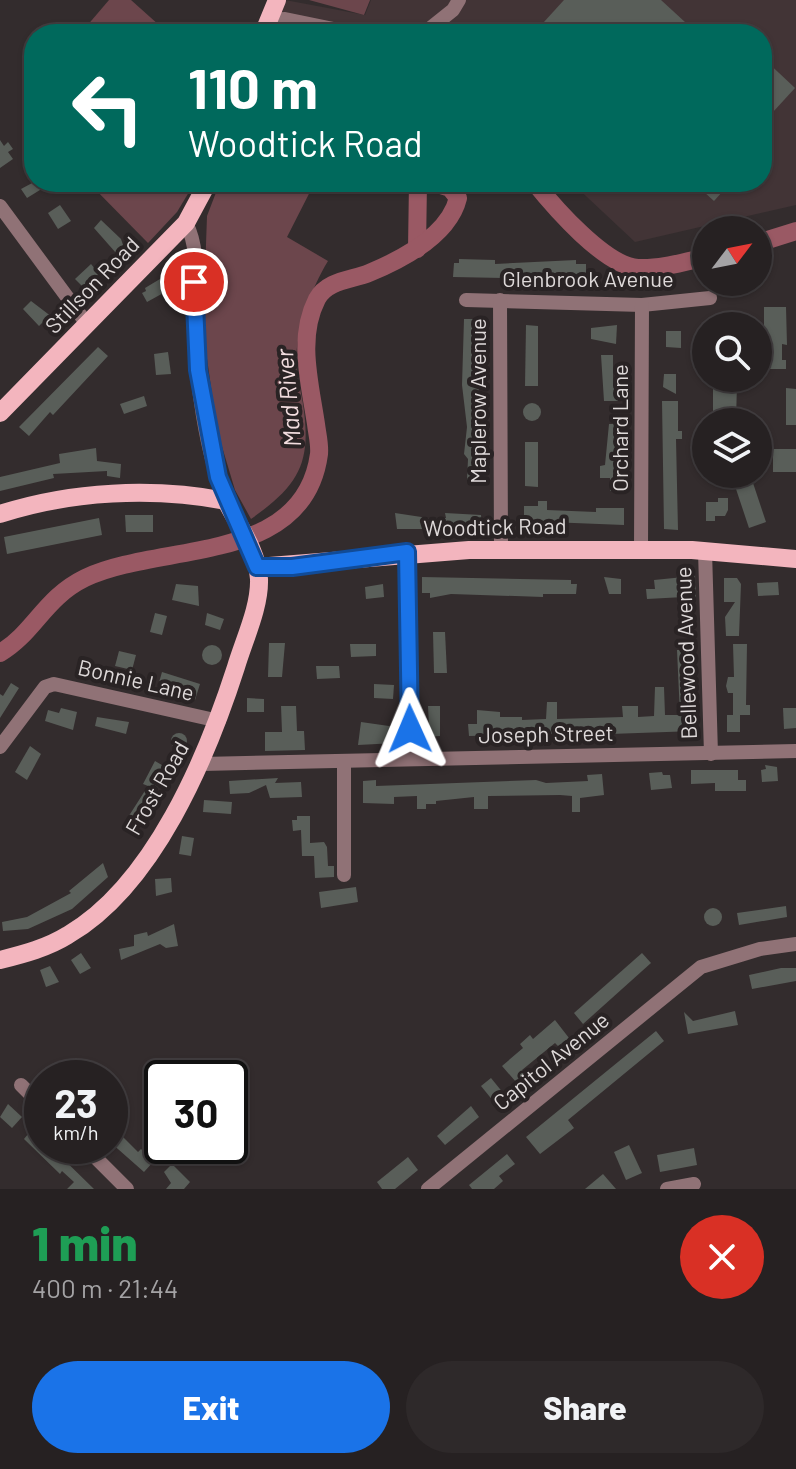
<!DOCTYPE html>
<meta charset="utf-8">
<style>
:root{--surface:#262122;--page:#2e292a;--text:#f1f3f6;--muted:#a4a3a5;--line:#423e40;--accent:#1a73e8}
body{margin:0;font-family:Barlow,sans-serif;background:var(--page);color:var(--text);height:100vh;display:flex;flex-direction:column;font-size:30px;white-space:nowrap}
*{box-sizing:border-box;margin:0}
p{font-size:26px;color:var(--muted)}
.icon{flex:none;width:44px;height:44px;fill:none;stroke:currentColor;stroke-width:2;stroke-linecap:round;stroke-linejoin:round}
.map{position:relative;height:1189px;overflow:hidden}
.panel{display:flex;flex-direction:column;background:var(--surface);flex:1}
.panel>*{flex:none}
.hud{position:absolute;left:24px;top:24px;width:748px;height:168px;border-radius:32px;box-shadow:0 2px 6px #0004,0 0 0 2px var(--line);background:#00695c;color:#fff;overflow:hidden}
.needle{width:52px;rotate:58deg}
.controls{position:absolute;left:692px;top:216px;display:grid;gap:16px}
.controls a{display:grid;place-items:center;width:80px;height:80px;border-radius:50%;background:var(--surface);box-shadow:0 2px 6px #0004,0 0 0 2px var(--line);font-size:40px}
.speed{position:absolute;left:24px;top:1060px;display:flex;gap:16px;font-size:40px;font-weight:700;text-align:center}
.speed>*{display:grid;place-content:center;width:104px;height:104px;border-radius:50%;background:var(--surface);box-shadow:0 2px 6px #0004,0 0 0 2px var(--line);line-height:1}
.speed small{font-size:20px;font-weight:400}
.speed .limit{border:4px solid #111;border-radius:12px;background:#fff;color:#111}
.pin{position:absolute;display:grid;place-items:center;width:68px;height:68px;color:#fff;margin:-34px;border:4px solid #fff;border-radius:50%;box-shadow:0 2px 8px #0007}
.me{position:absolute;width:88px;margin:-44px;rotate:359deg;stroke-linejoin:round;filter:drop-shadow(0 0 6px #0008)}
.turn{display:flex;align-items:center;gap:28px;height:168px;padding:0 32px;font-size:36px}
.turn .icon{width:104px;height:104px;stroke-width:2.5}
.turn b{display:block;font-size:56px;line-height:68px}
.round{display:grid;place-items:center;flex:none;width:84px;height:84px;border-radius:42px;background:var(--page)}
.head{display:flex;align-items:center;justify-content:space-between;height:136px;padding:0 32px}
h1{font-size:48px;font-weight:800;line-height:60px;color:#1e9e55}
.action{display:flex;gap:16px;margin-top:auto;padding:16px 32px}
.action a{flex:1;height:92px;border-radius:48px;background:var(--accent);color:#fff;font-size:32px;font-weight:800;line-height:92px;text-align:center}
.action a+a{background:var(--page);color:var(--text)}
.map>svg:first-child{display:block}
.built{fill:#423436}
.green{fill:#6c464c}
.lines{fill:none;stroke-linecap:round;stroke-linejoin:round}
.river{stroke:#9a5964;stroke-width:18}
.building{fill:#595e59}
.minor{stroke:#907276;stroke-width:14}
.major{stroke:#f3b5be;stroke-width:18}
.route-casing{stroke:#114b97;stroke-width:20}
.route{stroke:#1a73e8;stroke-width:14}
.labels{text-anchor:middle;stroke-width:8;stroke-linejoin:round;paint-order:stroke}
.street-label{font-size:22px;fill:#ded9d9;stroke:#292324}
.water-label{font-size:24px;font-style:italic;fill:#f2dddf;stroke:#292324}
</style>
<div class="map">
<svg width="796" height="1189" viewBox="0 0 796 1189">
<rect width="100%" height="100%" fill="#332c2d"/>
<path class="built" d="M285,0L365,15L371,0H796V205L635,242L571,182H762V34H271Z"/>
<g class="green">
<path d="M109,0H131L169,34H80Z"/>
<path d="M309,0H370L364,15Z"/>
<path d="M88,182H195L177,212L148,243Z"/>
<path d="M220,182H315L287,237L328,261C311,289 297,328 296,361C296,375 301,391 303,404C312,463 299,485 251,519L235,490L217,430L203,330L207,216Z"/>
</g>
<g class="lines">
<g class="river">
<path d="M534,182C554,207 605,266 638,268C660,269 684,262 706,257"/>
<path d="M758,243L796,231"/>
<path d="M417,249L418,182"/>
<path d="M0,653C35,632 44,598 85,578C160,542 304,566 319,454C320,444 317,433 316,424C310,383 297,338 317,299C327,280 352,280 369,273C403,259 449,235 458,198L450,188L431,182"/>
</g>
</g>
<g class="building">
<path d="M564,0H661L698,34H533Z"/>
<path d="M762,57L795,88L762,124Z"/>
<path d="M0,140L4,146L8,142L13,149L8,152L13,159L0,168Z"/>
<path d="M34,182H53L27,198L21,189Z"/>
<path d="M693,182H731L714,201Z"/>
<path d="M60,205L71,221L58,229L48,213Z"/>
<path d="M101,220L121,239L123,245L116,253L94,228Z"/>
<path d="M459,259L495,260V264L576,260V264H586V277L503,272V278L453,277L454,263H459Z"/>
<path d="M91,264L99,274L84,288L75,279Z"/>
<path d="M160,279L167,291L147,302L142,293L146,291L145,288Z"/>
<path d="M31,301L56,320L48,328L42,323L39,326L23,309Z"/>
<path d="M764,307H786L787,345L782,344V360H786V369H764Z"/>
<path d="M464,319H478L480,469L489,470L480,475V480H467L468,459L464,454L467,427L462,385Z"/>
<path d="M526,325L538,326V386H525Z"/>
<path d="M617,325L616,344L591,339V328Z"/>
<path d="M666,331H681V348L666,347Z"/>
<path d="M98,347L108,356L53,415L50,412L29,436L19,427Z"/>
<path d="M168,352L171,374L156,375L154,354Z"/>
<path d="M601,355H613V385H618V401H604Z"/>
<path d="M664,374H676V394L663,387Z"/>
<path d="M713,383L737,384L736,420H713Z"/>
<path d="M786,388L796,389V425H786Z"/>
<path d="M144,396L147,406L124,414L120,404Z"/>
<path d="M662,401H678V431H682V439H676L678,530L664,529Z"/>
<circle cx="532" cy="412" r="9"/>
<path d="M609,424H621L623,433V448H618L619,491H610V478H600V466L605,465Z"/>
<path d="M525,442H538V487L525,486Z"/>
<path d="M96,448L97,461L121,464L120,478L107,476V471L53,474L54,478L0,491V477L60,463L59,454Z"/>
<rect x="773" y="449" width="23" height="23"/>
<path d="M753,483L766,522L749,528L736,489Z"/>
<path d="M718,498H728V510L725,516H715V521H706V502H718Z"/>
<path d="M538,501H547V510L596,512V508H624V525L524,521V506H538Z"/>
<path d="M395,513L428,518H446L445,513L481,515L482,529H397Z"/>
<path d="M125,515H153V532H126Z"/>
<path d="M99,518L102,535L7,554L4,537Z"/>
<path d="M684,575H695L696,600H684V597L647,599L646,589H655L654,580L684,577Z"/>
<path d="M422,577L571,580V584H577L576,594H543V597L451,594L430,598V593H422Z"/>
<path d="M604,577L621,579V594H609Z"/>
<path d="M724,578H737L741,584L739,636H726L725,617L735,602H724Z"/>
<path d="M778,582L779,595L758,596L757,583Z"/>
<path d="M176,584L198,586L199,606L172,600Z"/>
<path d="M383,584L384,597L366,599L365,587Z"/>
<path d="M155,613L167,616L162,635L150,632Z"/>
<path d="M207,613L224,619L220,630L205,625Z"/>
<path d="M433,632H445L447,673H434Z"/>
<path d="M269,643H285L282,677H268Z"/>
<path d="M350,644H376V656L351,657Z"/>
<path d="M733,644H747L746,705H750V715H740V732H727V715H733V693H728L726,686L728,677H734Z"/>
<circle cx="212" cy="655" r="10"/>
<path d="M677,650H687L688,699H693L695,731L610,734V730L591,733L580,730V733L469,736L468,724H477V710L500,712V717H522V720L546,719L547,702H557V719L623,717L622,706H638V717L654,716L655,687H664L665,715H680Z"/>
<path d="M119,651L136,655L132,670L115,666Z"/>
<path d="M316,666H339L340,678L317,679Z"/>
<path d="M162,672L200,684L195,700L158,686Z"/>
<path d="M11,683L19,688L0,718V694L3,696Z"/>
<path d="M374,684L394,685L393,699L374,698Z"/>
<path d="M247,698L264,699V712H247Z"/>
<path d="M281,706H296L297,731H304L305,750L265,751V732H282Z"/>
<path d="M428,706H440V736L425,737L426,726H429Z"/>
<path d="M61,708L77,712L73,730L45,721L48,710L59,713Z"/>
<path d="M783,708H796V728L784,729Z"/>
<path d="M97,717L129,722L126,734L95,726Z"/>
<path d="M361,722L396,727V743L358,745Z"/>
<circle cx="179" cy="741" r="8"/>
<path d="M30,746L41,754L27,780L15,772Z"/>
<path d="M155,761L167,768L150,802L155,805L147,820L139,816L134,827L125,822L148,786L143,784Z"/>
<path d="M765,765L777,767L778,781L762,782L761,770L766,769Z"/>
<path d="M691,770H738V780H746V791H715V783L691,784Z"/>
<path d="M662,772L663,775H670L672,788L651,790L649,773Z"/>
<path d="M602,774L604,795L580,798V812H572V796L560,795L488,796V809H474V797L436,801V804H426V809H417V796L394,797V804L363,803V781L376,780V786L536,780L546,783L588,781L587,775Z"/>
<path d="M278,778L275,783L301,782L302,797L270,798L266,785L249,793L230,794L229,781Z"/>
<path d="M204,800L232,802L231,814L203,812Z"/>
<path d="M297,816H310V843L324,842L327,847L328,866H334V877L315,878L314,856H302L301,830L293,831L292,820H297Z"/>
<path d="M182,836L194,838L191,856L179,854Z"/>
<path d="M103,863L108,877L72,909L28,929L3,931L2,922L27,917L71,893L69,891Z"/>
<path d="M171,878L172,892L156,896L155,879Z"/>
<path d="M356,887L358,902L321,908L319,892Z"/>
<path d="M786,906L787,917L739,925L737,913Z"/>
<circle cx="713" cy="917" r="9"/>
<path d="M174,924L178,946L166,948L160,944L121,960L119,949L134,946V935L147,932L148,936Z"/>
<path d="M81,953L91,968L80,974L71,960Z"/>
<path d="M642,953L651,963L583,1024L574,1013Z"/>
<path d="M50,966L59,982L46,987L40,970Z"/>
<path d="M781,968H796V981L752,989L749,975Z"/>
<path d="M735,1011L738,1025L688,1034L684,1012L693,1021Z"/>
<path d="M555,1020L569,1038L558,1046L555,1043L522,1070L526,1074L516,1082L502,1066L523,1048L520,1044L530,1035L533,1039Z"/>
<path d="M656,1031L664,1041L568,1120L574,1128L540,1154L526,1137Z"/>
<path d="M491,1078L504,1094L494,1102L481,1086Z"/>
<path d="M8,1104L22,1117L12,1128L0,1117Z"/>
<path d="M471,1106L479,1117L445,1145L437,1136Z"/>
<path d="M33,1128L42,1136V1146H50L94,1189H67L74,1182L62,1171L60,1174L24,1139Z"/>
<path d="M118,1132L138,1152L141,1149L154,1161L144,1172L110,1142Z"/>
<path d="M629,1145L642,1173L626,1180L614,1152Z"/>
<path d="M694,1148L697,1165L660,1172L657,1155Z"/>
<path d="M507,1154L515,1164L499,1176L503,1181L494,1189H472L469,1185Z"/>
<path d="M408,1157L418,1170L395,1189H382L377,1182Z"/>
<path d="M172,1164L190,1182L184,1189H166L171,1183L164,1172Z"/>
<path d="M603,1174L616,1189H585Z"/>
</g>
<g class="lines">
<g class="minor">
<path d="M269,20L285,19L358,34"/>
<path d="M269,20L282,31L299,34"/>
<path d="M423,34L453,10L459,0"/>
<path d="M0,206L87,324"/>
<path d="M186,223C202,253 193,292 194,326C196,379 205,452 226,501"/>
<path d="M466,300L642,305L710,298"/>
<path d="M500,300L501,550"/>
<path d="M641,550L642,305"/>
<path d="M705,551L711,754"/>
<path d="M407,552L410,758"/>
<path d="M0,747L45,687L54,684L219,721"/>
<path d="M202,764L796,751"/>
<path d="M344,875V763"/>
<path d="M21,1085L42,1106"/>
<path d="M84,1146L127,1189"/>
<path d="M428,1189L701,967L760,949L796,944"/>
<path d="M667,1189L694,1184"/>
</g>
<g class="major">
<path d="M263,34L277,0"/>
<path d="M0,413L186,223L208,182"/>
<path d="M0,514C71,491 153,487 226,501C239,527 257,549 259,579C260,607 244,640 236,667C207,757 154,885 68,935C47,948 24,954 0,960"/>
<path d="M257,567L469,550H692L796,559"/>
</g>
</g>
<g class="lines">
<g class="route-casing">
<path id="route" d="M194,282L198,370L218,477L257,567H292L407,552L410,729"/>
</g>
<use href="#route" class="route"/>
</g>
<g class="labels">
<g class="street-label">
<text x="588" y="287">Glenbrook Avenue</text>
<text transform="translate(92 285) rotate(-46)" y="8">Stillson Road</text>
<text transform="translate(478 401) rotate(-90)" y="8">Maplerow Avenue</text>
<text transform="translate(620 428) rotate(-90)" y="8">Orchard Lane</text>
<text transform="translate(495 527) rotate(-1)" y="8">Woodtick Road</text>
<text transform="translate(686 653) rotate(-92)" y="8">Bellewood Avenue</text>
<text transform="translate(136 680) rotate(13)" y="8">Bonnie Lane</text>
<text transform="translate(546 734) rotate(-1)" y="8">Joseph Street</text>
<text transform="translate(157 788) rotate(-60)" y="8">Frost Road</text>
<text transform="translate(551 1061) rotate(-39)" y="8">Capitol Avenue</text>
</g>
<g class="water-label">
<text transform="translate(289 398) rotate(-95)" y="8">Mad River</text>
</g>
</g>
</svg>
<div class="controls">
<a><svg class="needle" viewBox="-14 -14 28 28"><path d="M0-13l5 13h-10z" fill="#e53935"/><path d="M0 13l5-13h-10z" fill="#a4a3a5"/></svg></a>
<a><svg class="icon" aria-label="search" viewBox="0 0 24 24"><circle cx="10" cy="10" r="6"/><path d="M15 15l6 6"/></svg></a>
<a><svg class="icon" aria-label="layers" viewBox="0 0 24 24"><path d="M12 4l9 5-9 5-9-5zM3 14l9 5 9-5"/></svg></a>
</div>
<div class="speed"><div>23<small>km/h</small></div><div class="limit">30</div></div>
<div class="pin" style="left:194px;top:282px;background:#d93025"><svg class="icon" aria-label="arrive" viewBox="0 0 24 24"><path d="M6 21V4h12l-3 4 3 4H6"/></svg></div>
<svg class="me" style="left:410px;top:729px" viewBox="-20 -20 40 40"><path d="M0-17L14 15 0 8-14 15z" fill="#1a73e8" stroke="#fff" stroke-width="4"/></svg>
<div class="hud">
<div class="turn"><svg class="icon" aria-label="left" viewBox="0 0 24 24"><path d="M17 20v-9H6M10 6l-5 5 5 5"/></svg><div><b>110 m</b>Woodtick Road</div></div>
</div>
</div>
<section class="panel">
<div class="head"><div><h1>1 min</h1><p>400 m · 21:44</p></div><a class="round" style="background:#d93025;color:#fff"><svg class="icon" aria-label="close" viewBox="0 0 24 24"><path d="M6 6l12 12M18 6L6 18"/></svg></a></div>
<div class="action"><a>Exit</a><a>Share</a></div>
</section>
